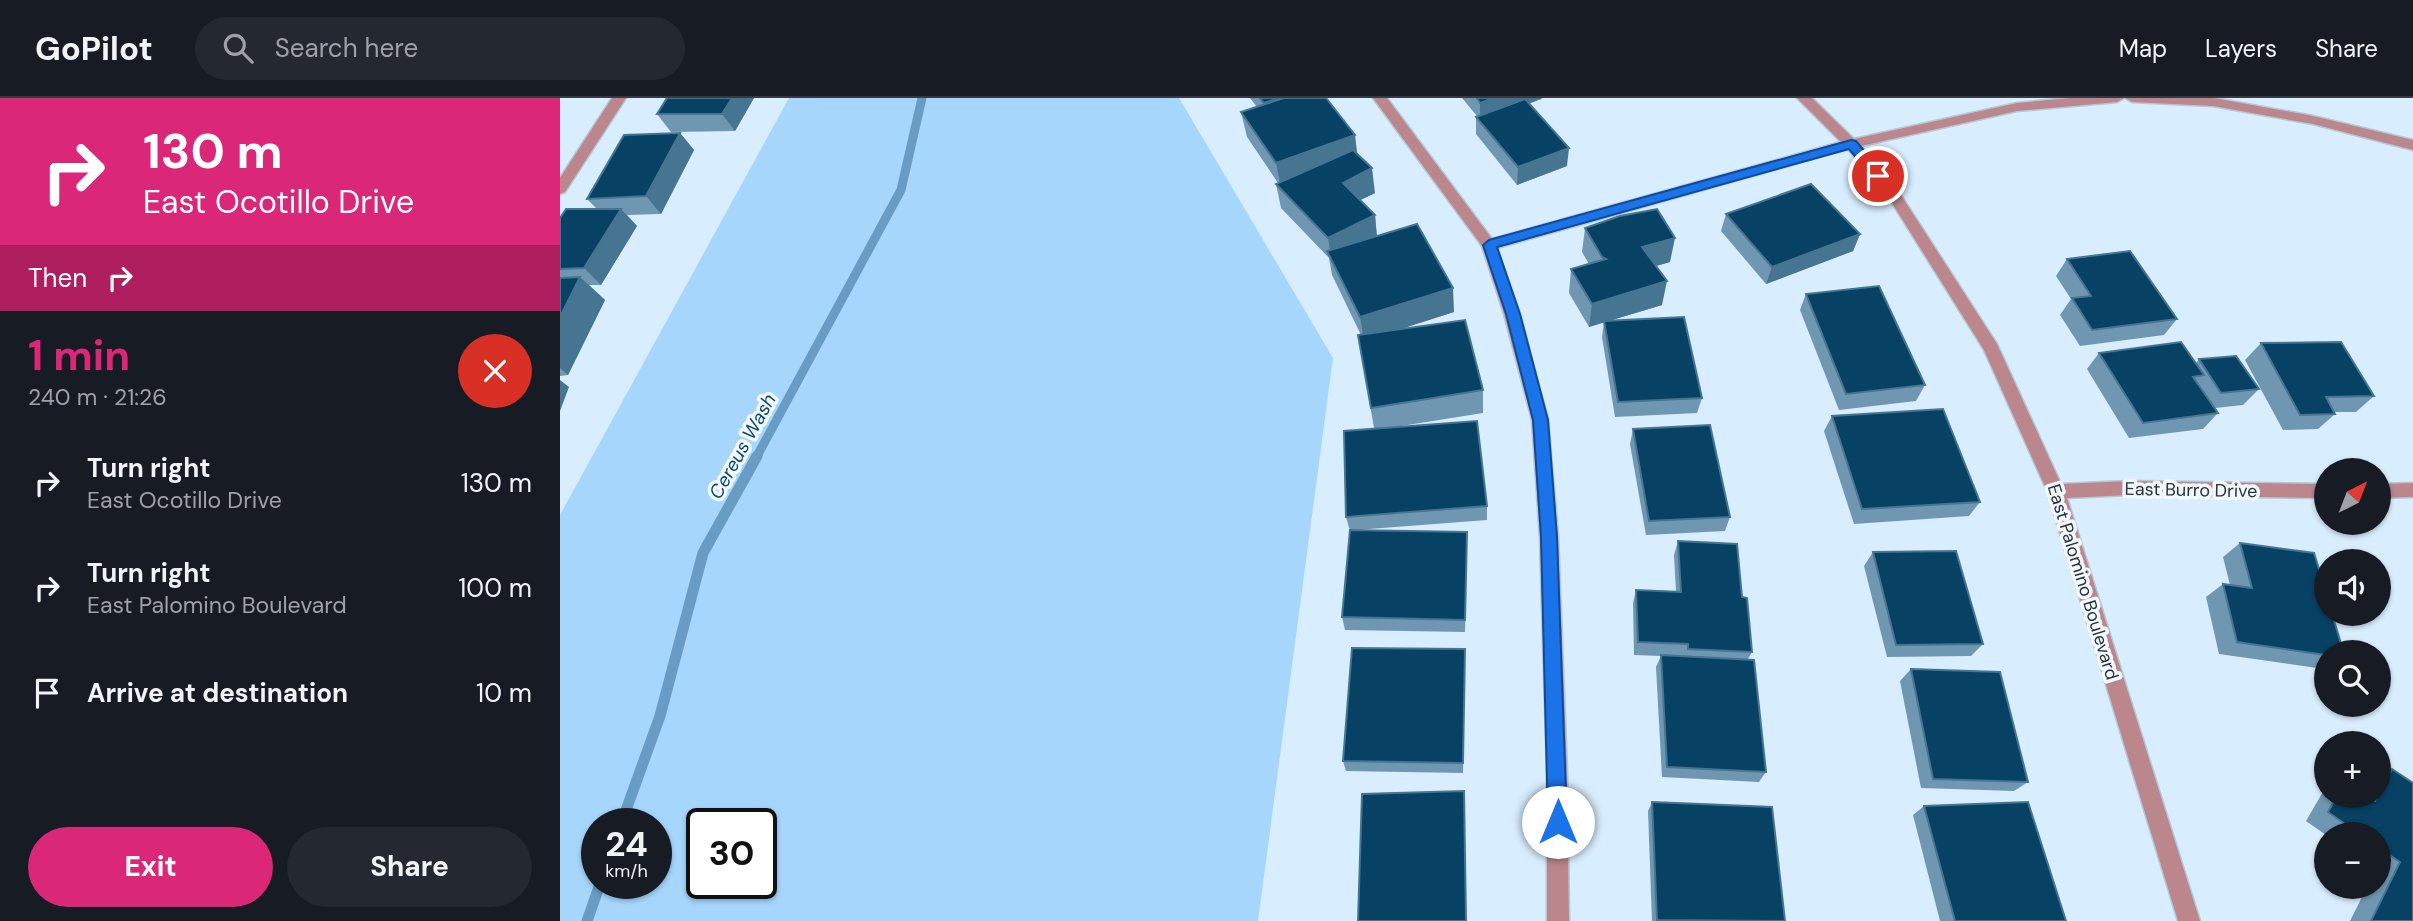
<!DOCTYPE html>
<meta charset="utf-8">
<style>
:root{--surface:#171b24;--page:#242831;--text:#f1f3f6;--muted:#9ea1a6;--line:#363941;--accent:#db2777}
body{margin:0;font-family:"DM Sans",sans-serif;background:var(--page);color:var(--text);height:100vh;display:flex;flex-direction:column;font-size:26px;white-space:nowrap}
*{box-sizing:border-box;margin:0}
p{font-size:23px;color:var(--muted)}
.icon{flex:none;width:38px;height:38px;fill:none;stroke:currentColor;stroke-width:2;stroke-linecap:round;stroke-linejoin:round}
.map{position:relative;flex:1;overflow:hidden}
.sheet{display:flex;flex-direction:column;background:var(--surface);width:560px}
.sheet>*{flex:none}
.guide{background:#db2777;color:#fff;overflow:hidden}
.needle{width:46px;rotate:42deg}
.buttons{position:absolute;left:1754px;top:360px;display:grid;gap:14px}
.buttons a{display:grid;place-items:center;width:77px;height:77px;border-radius:50%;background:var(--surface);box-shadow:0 2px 5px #0004;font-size:35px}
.speed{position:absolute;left:21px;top:710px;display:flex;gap:14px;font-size:35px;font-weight:700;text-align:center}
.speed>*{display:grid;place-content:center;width:91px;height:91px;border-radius:50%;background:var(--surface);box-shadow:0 2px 5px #0004;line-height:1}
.speed small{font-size:18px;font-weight:400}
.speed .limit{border:4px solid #111;border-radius:10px;background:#fff;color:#111}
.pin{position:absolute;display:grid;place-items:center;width:60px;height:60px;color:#fff;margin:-30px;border:4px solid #fff;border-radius:50%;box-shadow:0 2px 7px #0007}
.me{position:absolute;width:77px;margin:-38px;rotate:0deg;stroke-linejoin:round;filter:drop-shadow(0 0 5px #0008)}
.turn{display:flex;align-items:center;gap:24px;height:147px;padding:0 28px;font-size:32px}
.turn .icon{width:91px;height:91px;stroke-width:2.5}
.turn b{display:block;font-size:49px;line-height:60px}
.then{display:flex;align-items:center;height:66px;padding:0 28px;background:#0003;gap:14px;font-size:26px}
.round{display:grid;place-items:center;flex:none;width:74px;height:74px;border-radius:37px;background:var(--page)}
.overview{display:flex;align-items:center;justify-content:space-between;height:119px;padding:0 28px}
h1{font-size:42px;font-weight:700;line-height:52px;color:var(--accent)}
.action{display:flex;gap:14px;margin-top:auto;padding:14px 28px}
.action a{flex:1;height:80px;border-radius:42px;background:var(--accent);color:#fff;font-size:28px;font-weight:700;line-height:80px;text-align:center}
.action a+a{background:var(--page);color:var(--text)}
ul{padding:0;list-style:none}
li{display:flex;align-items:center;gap:21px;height:105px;padding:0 28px}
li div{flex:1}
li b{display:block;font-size:26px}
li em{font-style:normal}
header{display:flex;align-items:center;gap:42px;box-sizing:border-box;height:98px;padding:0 35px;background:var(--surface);border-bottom:2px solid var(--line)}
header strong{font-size:33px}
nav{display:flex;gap:38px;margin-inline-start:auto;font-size:24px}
.search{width:490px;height:63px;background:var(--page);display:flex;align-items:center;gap:18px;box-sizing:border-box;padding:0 24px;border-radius:38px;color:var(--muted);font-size:26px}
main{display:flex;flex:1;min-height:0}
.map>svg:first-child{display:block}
.green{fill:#a6d6fc;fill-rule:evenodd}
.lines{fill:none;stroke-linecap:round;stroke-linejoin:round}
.stream-far1{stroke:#689cc4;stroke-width:9}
.stream{stroke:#689cc4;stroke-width:11}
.minor-casing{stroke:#b5c8d7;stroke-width:3}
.minor{fill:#bb878d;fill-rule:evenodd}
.wall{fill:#7097b1}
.shaded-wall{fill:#467592}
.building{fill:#074164;stroke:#467592;stroke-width:2}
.route{fill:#1a73e8;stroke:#114b97;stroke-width:2}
.labels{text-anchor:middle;stroke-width:7;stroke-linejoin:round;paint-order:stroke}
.street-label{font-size:18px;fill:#29333b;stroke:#f3f8fc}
.water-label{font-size:19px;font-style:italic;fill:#094a71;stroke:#f3f8fc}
</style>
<header>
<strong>GoPilot</strong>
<div class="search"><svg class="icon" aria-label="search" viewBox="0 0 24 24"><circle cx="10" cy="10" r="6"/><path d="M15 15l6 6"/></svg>Search here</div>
<nav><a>Map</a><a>Layers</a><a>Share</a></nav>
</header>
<main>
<section class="sheet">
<div class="guide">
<div class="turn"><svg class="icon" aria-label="right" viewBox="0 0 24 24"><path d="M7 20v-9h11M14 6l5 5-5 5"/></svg><div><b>130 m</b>East Ocotillo Drive</div></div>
<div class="then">Then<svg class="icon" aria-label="right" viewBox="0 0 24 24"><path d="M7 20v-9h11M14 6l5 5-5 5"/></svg></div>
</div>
<div class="overview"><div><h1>1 min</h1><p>240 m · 21:26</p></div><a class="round" style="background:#d93025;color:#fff"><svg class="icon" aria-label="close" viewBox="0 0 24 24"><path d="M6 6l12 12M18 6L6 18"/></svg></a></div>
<ul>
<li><svg class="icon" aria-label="right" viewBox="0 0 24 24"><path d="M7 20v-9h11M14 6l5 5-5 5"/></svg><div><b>Turn right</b><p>East Ocotillo Drive</p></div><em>130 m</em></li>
<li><svg class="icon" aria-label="right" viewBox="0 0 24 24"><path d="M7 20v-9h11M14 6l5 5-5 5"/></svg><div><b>Turn right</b><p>East Palomino Boulevard</p></div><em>100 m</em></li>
<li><svg class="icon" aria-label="arrive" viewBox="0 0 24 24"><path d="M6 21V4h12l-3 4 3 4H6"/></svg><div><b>Arrive at destination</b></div><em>10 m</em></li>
</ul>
<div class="action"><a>Exit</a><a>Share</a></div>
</section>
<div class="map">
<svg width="1853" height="823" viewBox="0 0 1853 823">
<rect width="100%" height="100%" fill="#d8edfe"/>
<path class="green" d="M229,0H619L773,260L698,823H0V417ZM37,726H96V786H37ZM142,726H201V786H142Z"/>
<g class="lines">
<path class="stream-far1" d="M196,360L341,92L362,0"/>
<g class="stream">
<path d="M61,726L100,618L143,455L197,358"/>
<path d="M27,823L40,786"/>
</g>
<g class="minor-casing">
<g id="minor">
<path d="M52,0H66L5,94L0,96V80Z"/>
<path d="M813,0H827L932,141L1281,44L1237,0H1252L1294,41L1457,5L1510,0H1564L1557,4L1457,13L1301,48L1337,91L1437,246L1501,386L1569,383L1766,386V400L1569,397L1507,400L1640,823H1618L1487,393L1424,252L1327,97L1288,51L937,150L960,216L988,322L998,439L1007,674L1009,823H987V674L980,439L972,322L944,216L922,148Z"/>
<path d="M1565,0H1654L1753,18L1853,42V52L1753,26L1653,8L1572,4Z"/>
<path d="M1853,385V399L1818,400V386Z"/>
</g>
</g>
<use href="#minor" class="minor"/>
</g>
<g class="wall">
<path d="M194,0L175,33L111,34L97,16Z"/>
<path d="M690,0H766L797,56L815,95L800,102L815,117L817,138L894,214L839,231L923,292V315L835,329L927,408V422L796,432L907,448L905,534L785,532L782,519L790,433L786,419L814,330L802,260L801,237L772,177L769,160L721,110L716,86L718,85L687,39L681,14L697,9Z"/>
<path d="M902,0H982L981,1L969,6L1007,68L957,87L916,36V19L917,18Z"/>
<path d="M120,35L134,52L101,116L67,117L77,128L41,187H29L45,202L8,277L0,278V120L37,111L27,101Z"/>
<path d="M1166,116L1300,136L1293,153L1206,186L1161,133Z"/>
<path d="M1025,130L1110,164L1096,168L1102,207L1052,222L1142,300L1137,315L1055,319L1042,239L1044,224L1029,229L1009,195L1011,171L1029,166L1022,154Z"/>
<path d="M1507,161L1617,221L1604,237L1520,248L1500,217L1511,201L1496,178Z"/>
<path d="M1246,196L1365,287L1356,303L1279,312L1240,212Z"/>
<path d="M1701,245L1814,298L1796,314H1774L1775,316L1758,331L1723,332L1685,262Z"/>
<path d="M1539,255L1636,265L1639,261L1699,291L1683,307L1655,310L1658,315L1643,331L1569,340L1527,271Z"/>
<path d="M1272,318L1420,404L1409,418L1294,426L1264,333Z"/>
<path d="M1073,331L1170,419L1165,433L1086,437L1070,346Z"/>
<path d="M1118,443L1182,499L1192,554L1188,561L1206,674L1199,684L1102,679L1096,569L1101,558L1074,557L1073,505L1076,492L1116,493L1114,457Z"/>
<path d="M1680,445L1766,555V571H1764L1659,556L1646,499L1663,486L1670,487L1663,459Z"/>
<path d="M1313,454L1423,546L1411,558L1327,559L1304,468Z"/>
<path d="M905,551L903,675L786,673L783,663Z"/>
<path d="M1351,571L1468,684L1454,693L1361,690L1340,583Z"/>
<path d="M1832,671L1853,823H1790L1807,789H1818V737H1766L1746,723L1764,692L1766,691V698H1818V677Z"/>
<path d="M1092,704L1225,823H1092L1088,713Z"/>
<path d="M1364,708L1506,823H1380L1353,717Z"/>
</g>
<g class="shaded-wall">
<path d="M172,0H194L175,33L162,16Z"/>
<path d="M934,0H982L981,1L920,22V5Z"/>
<path d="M120,35L134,52L101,116L86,98Z"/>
<path d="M795,37L798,62L721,90L716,65Z"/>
<path d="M1009,50L1007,68L957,87L958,69Z"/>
<path d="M812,70L815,95L786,109L783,85Z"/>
<path d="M61,111L77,128L41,187L24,170Z"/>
<path d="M815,117L817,141L772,164L768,140Z"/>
<path d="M1300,136L1293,153L1206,186L1212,169Z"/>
<path d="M1115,140L1110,164L1078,173L1082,149Z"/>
<path d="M20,179L45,202L8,277L0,270V219Z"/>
<path d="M1107,183L1102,207L1029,229L1032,206Z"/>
<path d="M893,190L894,214L804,243L800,219Z"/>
<path d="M0,282L9,289L0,313Z"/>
</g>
<g class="building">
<path d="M107,0H172L162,16H97Z"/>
<path d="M700,0H719L704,5Z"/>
<path d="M724,0H766L795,37L716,65L681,14Z"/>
<path d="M917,0H934L920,5Z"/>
<path d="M965,1L1009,50L958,69L916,19Z"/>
<path d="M120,35L86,98L27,101L64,37Z"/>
<path d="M793,52L812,70L783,85L815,117L768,140L716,86Z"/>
<path d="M1251,86L1300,136L1212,169L1166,116Z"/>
<path d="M6,111H61L24,170L0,171V120Z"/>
<path d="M1097,111L1115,140L1082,149L1107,183L1032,206L1011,171L1046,161L1042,159L1025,130L1060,118Z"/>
<path d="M857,126L893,190L800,219L767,153Z"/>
<path d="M1570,153L1617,221L1532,232L1512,200L1531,198L1507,161Z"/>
<path d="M20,179L0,219V180Z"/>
<path d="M1319,188L1365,287L1286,296L1246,196Z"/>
<path d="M1124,219L1142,300L1058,304L1044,223Z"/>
<path d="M905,222L923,292L811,310L798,237Z"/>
<path d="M1621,244L1644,277L1633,279L1658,315L1583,325L1539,255Z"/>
<path d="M1781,244L1814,298L1766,299L1775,316L1740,317L1701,245Z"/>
<path d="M1676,258L1699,291L1661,295L1639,261Z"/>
<path d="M1383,311L1420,404L1302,411L1272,318Z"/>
<path d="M917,323L927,408L786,419L784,333Z"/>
<path d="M1150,327L1170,419L1089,423L1073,331Z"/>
<path d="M790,432L907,434L905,522L782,519Z"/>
<path d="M1118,443L1177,446L1182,499L1187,500L1192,554L1128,551V546L1078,544L1076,492L1121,494Z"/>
<path d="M1680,445L1754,455L1766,494V516H1772L1784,555H1766V557L1677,544L1663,486L1692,490Z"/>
<path d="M1396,453L1423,546L1336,547L1313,454Z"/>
<path d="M792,550L905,551L903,665L783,663Z"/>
<path d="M1101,557L1194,562L1206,674L1107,669Z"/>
<path d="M1351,571L1440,574L1468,684L1373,681Z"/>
<path d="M1832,671L1853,685V823H1811L1840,764L1818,749V737H1801L1768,714L1777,698H1809L1815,703Z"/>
<path d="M904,693L906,823H798L802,696Z"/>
<path d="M1092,704L1212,709L1225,823L1097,822Z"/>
<path d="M1468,704L1506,823H1395L1364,708Z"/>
</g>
<path class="route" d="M1291,42L1296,43L1323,75V81H1314L1289,51L937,149L960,216L988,322L997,439L1007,724L1004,730L998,733L991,730L988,724L981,439L973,322L946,216L923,147L929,142Z"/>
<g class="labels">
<g class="street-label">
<text transform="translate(1631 392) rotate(1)" y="6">East Burro Drive</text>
<text transform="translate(1523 484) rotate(73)" y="6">East Palomino Boulevard</text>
</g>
<g class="water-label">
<text transform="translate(182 348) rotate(-61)" y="7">Cereus Wash</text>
</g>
</g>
</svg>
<div class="buttons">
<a><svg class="needle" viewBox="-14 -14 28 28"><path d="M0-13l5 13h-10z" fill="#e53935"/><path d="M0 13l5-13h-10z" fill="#9ea1a6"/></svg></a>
<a><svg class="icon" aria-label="sound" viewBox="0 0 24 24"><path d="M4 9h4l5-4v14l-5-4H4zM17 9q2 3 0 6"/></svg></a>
<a><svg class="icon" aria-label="search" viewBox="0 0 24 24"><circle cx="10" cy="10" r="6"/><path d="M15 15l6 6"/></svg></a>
<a>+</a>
<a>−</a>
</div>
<div class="speed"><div>24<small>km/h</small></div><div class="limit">30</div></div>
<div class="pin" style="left:1318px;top:78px;background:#d93025"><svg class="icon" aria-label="arrive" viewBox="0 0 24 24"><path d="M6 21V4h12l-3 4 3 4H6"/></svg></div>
<svg class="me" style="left:998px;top:724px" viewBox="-20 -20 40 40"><circle r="19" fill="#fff"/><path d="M0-13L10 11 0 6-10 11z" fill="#1a73e8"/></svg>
</div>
</main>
